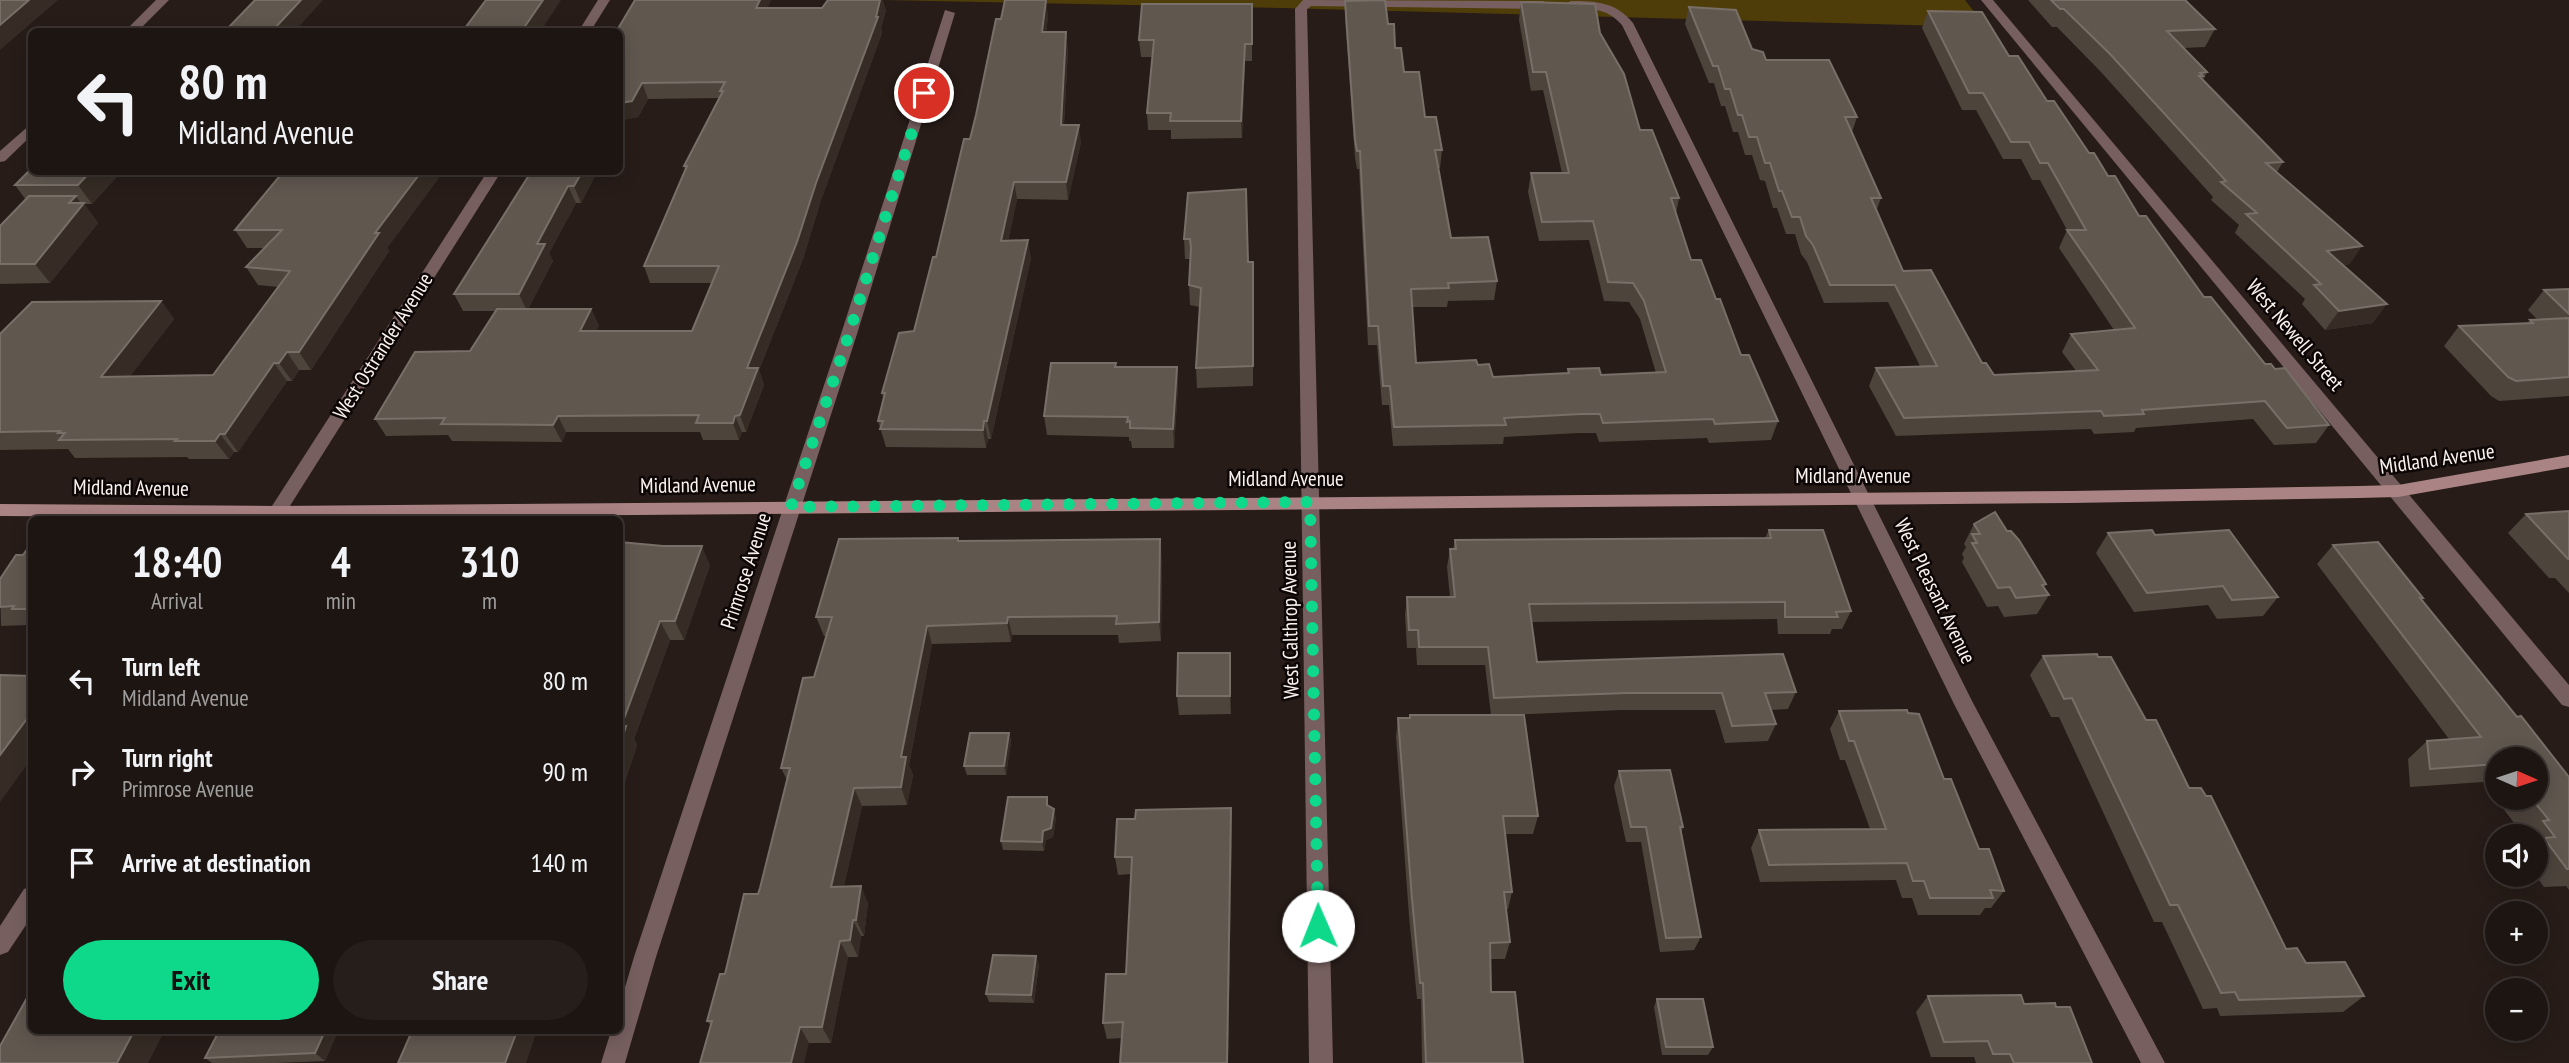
<!DOCTYPE html>
<meta charset="utf-8">
<style>
:root{--surface:#1d1512;--page:#251e1b;--text:#f1f3f6;--muted:#a09f9f;--line:#3b3432;--accent:#0ed98a}
body{margin:0;font-family:"PT Sans Narrow",sans-serif;background:var(--page);color:var(--text);height:100vh;display:flex;flex-direction:column;font-size:26px;white-space:nowrap}
*{box-sizing:border-box;margin:0}
p{font-size:23px;color:var(--muted)}
.icon{flex:none;width:38px;height:38px;fill:none;stroke:currentColor;stroke-width:2;stroke-linecap:round;stroke-linejoin:round}
.map{position:relative;flex:1;overflow:hidden}
.drawer{position:absolute;left:28px;top:516px;width:595px;height:518px;display:flex;flex-direction:column;background:var(--surface);border-radius:10px;box-shadow:0 4px 18px #0003,0 0 0 2px var(--line)}
.drawer>*{flex:none}
.top-card{position:absolute;left:28px;top:28px;width:595px;height:147px;border-radius:10px;box-shadow:0 4px 18px #0003,0 0 0 2px var(--line);background:#1d1512;color:var(--text);overflow:hidden}
.needle{width:46px;rotate:93deg}
.controls{position:absolute;left:2485px;top:747px;display:grid;gap:14px}
.controls a{display:grid;place-items:center;width:63px;height:63px;border-radius:50%;background:var(--surface);box-shadow:0 4px 18px #0003,0 0 0 2px var(--line);font-size:35px}
.pin{position:absolute;display:grid;place-items:center;width:60px;height:60px;color:#fff;margin:-30px;border:4px solid #fff;border-radius:50%;box-shadow:0 2px 7px #0007}
.me{position:absolute;width:77px;margin:-38px;rotate:359deg;stroke-linejoin:round;filter:drop-shadow(0 0 5px #0008)}
.turn{display:flex;align-items:center;gap:24px;height:147px;padding:0 35px;font-size:32px}
.turn .icon{width:91px;height:91px;stroke-width:2.5}
.turn b{display:block;font-size:49px;line-height:60px}
.eta{display:flex;justify-content:space-evenly;align-items:center;height:119px;text-align:center}
.eta b{font-size:42px;font-weight:800;line-height:49px}
.action{display:flex;gap:14px;margin-top:auto;padding:14px 35px}
.action a{flex:1;height:80px;border-radius:42px;background:var(--accent);color:#111;font-size:28px;font-weight:800;line-height:80px;text-align:center}
.action a+a{background:var(--page);color:var(--text)}
ul{padding:0;list-style:none}
li{display:flex;align-items:center;gap:21px;height:91px;padding:0 35px}
li div{flex:1}
li b{display:block;font-size:26px}
li em{font-style:normal}
.map>svg:first-child{display:block}
.green{fill:#4f3d09}
.lines{fill:none;stroke-linecap:round;stroke-linejoin:round}
.lane{fill:#775f5f;fill-rule:evenodd}
.street{fill:#775f5f;fill-rule:evenodd}
.secondary{fill:#aa8384;fill-rule:evenodd}
.wall{fill:#4d443c;fill-rule:evenodd}
.shaded-wall{fill:#362c25}
.building{fill:#60574f;stroke:#786f68;stroke-width:2}
.route{stroke:#0ed98a;stroke-width:12;stroke-dasharray:0 21.6}
.labels{text-anchor:middle;stroke-width:5;stroke-linejoin:round;paint-order:stroke}
.street-label{font-size:21px;fill:#faf2ef;stroke:#0c0706}
</style>
<div class="map">
<svg width="2569" height="1063" viewBox="0 0 2569 1063">
<rect width="100%" height="100%" fill="#271c18"/>
<path class="green" d="M882,0H1965L1986,27L1281,8Z"/>
<g class="lines">
<g class="lane">
<path d="M1303,0L1543,1L1549,5L1543,9L1311,6L1305,11H1297L1295,9Z"/>
<path d="M1571,1C1596,1 1616,2 1633,23L1623,26C1603,4 1592,12 1567,7V3Z"/>
</g>
<g class="street">
<path d="M156,0H169L137,32H124Z"/>
<path d="M598,0H610L590,32H578Z"/>
<path d="M1981,0H1993L2569,685V707L2562,705Z"/>
<path d="M1301,5L1307,9L1333,1063H1309L1295,9Z"/>
<path d="M945,10L955,13L857,334L656,957L625,1063H601L611,1031H620V1004L634,957L841,334Z"/>
<path d="M1623,20L1633,23L1972,701L2165,1063H2141L1955,706L1621,23Z"/>
<path d="M32,123V135L5,161L0,162V151Z"/>
<path d="M487,172H501L281,520H263Z"/>
<path d="M32,886V916L8,952L0,955V926L24,889Z"/>
</g>
<path class="secondary" d="M2569,455V467L2398,497L2359,498L2071,503L277,518L0,516V504L277,506L2071,491L2359,486L2398,485Z"/>
</g>
<g class="wall">
<path d="M255,0L294,32H231L228,28Z"/>
<path d="M2028,0H2185L2215,29L2205,47L2183,48L2207,72L2203,80L2283,162L2277,172L2350,264L2344,265L2373,323L2325,330L2302,304L2305,299L2235,233L2239,225L2211,200L2213,197L2101,72L2057,27H2052Z"/>
<path d="M1345,1L1388,24L1404,72L1425,117L1442,150L1440,168H1438L1451,238L1497,281L1494,300L1448,301L1447,307H1412L1416,363L1478,365L1493,377L1567,373L1568,369L1601,375L1656,373L1640,319L1629,302L1604,301L1589,240L1539,241L1528,192L1531,173H1562L1543,90L1531,91L1519,20L1521,2L1600,33L1640,130L1679,198L1676,214L1691,260L1716,299L1741,355L1778,421L1771,440L1709,443L1707,438L1599,442L1596,433H1578L1504,437L1503,444L1393,446L1389,405H1382L1377,345H1368L1359,169H1357L1355,158L1345,18Z"/>
<path d="M1252,4V61H1245L1242,138L1171,139V130H1148L1147,113L1153,57H1141L1139,40Z"/>
<path d="M1689,7L1752,49L1766,60L1857,117L1852,132L1881,198L1877,209L1903,271L1994,375L2076,371L2062,352L2071,334L2114,330L2059,248L2067,230L2040,180H2032L2021,159H2003L1976,110H1962L1922,28L1928,11L2009,56L2089,153L2204,297L2265,364L2329,425L2316,443L2274,445L2253,419L2136,428L2134,432L2094,434L2091,429L1896,436L1869,386L1876,368L1920,366L1888,302L1824,303L1807,262L1801,254L1795,234H1786L1777,208H1773L1765,181L1760,180L1752,155H1745L1738,132H1733L1725,106H1721L1714,83H1709L1685,24Z"/>
<path d="M768,8L886,10L881,28L882,33L821,200L803,259L759,370L764,385L746,432H742L739,440H703L700,432H566L562,442L452,441L448,435L386,436L375,419L470,351L496,311H463L454,294L531,172H597L581,203H576L549,253L553,261L528,309H591L599,326L596,331H692L712,283H650L644,266L685,171L684,166L720,98L648,99L638,117L622,120L620,125V32Z"/>
<path d="M1048,16L1046,32L1068,49L1064,125L1081,142L1068,200L1017,199L1008,241L1031,258L991,439H988L986,448L886,447L878,421L883,398L882,393L914,331L936,257Z"/>
<path d="M121,172L92,204H84L98,223L50,283L0,284V226L26,200L15,185Z"/>
<path d="M283,172H443L387,248L389,251L311,370H299L292,381H287L238,452H234L229,459H189L187,457L75,458L68,449L0,450V334L161,301L174,319L130,376L213,375L279,287L258,285L246,267L265,248H247L235,230Z"/>
<path d="M1188,193L1248,262H1253V386L1197,388L1196,368L1200,307L1190,305L1189,285L1190,259H1185L1184,239Z"/>
<path d="M2569,289V396L2499,401L2491,396L2444,346L2459,326L2527,323L2530,320H2538L2528,310L2544,290Z"/>
<path d="M1116,363V367H1177L1178,387L1174,448H1132L1131,441H1129V437L1047,435L1044,416Z"/>
<path d="M2569,511V593L2555,578H2549L2508,533L2526,514Z"/>
<path d="M1974,524L2007,531L2046,584L2044,588L2049,595L2037,614L2004,617L1998,606L1987,607L1962,562L1964,558L1962,554L1966,547L1964,544Z"/>
<path d="M1769,530L1851,611L1842,629H1832L1830,634H1778L1777,619L1531,622L1537,662L1796,692L1788,709L1771,710L1776,724L1768,741L1725,743L1715,710H1621L1506,715L1538,816L1533,834H1505L1512,892L1508,909H1506L1510,942L1505,959H1490L1491,992L1523,1063H1422L1421,999H1417L1409,916L1396,737L1398,718L1491,715L1485,665H1417L1416,648H1407L1405,615L1407,597H1450L1447,567L1450,549H1453L1455,540L1765,538Z"/>
<path d="M2108,533L2155,535L2278,597L2263,616L2217,619L2208,605L2134,612L2096,553Z"/>
<path d="M958,538L959,541L1162,558L1161,641L1119,643L1118,635H1012L1011,642L932,644L909,765L913,775L907,805L862,806L844,886L868,903L864,936H861L858,957H848L831,1043H809L711,1026L707,1021L725,974L760,888L787,780L781,768L814,677L826,636H824L816,617Z"/>
<path d="M620,542L710,565L684,640H670L634,739L637,745L620,797Z"/>
<path d="M2333,545L2423,598L2422,600L2517,717L2569,777V890L2566,886L2544,887L2535,875L2536,836H2523H2524L2483,782L2410,787L2408,759L2427,741L2449,739L2317,564ZM2497,760H2536V798H2497Z"/>
<path d="M32,548V628L28,625L1,626L0,579Z"/>
<path d="M1230,653L1231,714L1179,715L1177,696Z"/>
<path d="M2043,656L2098,657L2146,720L2189,788L2286,949L2306,963L2364,996L2343,1012L2220,1016L2217,1008L2203,1009L2162,922H2154L2059,717H2051L2030,675Z"/>
<path d="M1839,711L1908,713L1944,779L1979,849L2004,891L1991,908H1985L1980,915H1918L1912,898H1902L1896,880L1760,882L1751,848L1759,830L1870,829L1845,760H1840L1830,729Z"/>
<path d="M1009,733L1011,742L1006,775H967L964,766Z"/>
<path d="M1619,771L1683,827L1681,833L1701,937L1694,950L1660,952L1641,842H1626L1614,786Z"/>
<path d="M1050,807L1056,818L1053,837L1046,840L1044,851L1003,850L1001,841Z"/>
<path d="M1232,826L1228,1063H1120L1122,1038L1107,1039L1103,1023L1126,974L1131,874L1118,875L1115,857Z"/>
<path d="M1039,964L1034,1003L989,1002L986,994Z"/>
<path d="M1928,996L2056,1007L2092,1063H1976L1974,1057H1931L1916,1012Z"/>
<path d="M1657,999L1713,1047L1708,1055H1662L1654,1007Z"/>
<path d="M219,1031H338L325,1061L277,1063H212L205,1058Z"/>
</g>
<g class="shaded-wall">
<path d="M29,0H58L0,50V25Z"/>
<path d="M301,0H323L294,32H278L275,28Z"/>
<path d="M543,0H561L540,32H521Z"/>
<path d="M760,0H771L761,24L756,8Z"/>
<path d="M880,0H883L886,10L881,28L882,33L821,200L803,259L759,370L764,385L746,432L740,415L747,368L816,183L876,17Z"/>
<path d="M1046,0L1048,16L1044,49L1042,32Z"/>
<path d="M1066,32L1068,49L1063,142L1061,125Z"/>
<path d="M1245,44V61L1242,138L1241,121Z"/>
<path d="M642,83L648,99L638,117L622,120L620,125V103Z"/>
<path d="M1079,125L1081,142L1068,200L1066,182Z"/>
<path d="M90,172H121L92,204L78,185Z"/>
<path d="M421,172H443L387,248L389,251L311,370L299,352L375,233Z"/>
<path d="M582,172H597L581,203L574,186Z"/>
<path d="M1014,182L1017,199L1004,258L1001,241Z"/>
<path d="M568,186L576,203L549,253L553,261L527,311L519,294L537,244Z"/>
<path d="M76,196L82,205L84,203L98,223L50,283L35,264L69,203Z"/>
<path d="M1028,240L1031,258L991,439L987,421Z"/>
<path d="M2362,246L2350,264L2315,270L2327,251Z"/>
<path d="M161,301L174,319L116,395L101,377Z"/>
<path d="M2387,304L2373,323L2325,330L2339,311Z"/>
<path d="M591,309L599,326L588,348L580,331Z"/>
<path d="M287,352L299,370L292,381L279,363Z"/>
<path d="M274,363L287,381L238,452L225,434Z"/>
<path d="M1177,367L1178,387L1174,448L1173,429Z"/>
<path d="M558,416L566,432L562,442L553,425Z"/>
<path d="M735,416L742,432L739,440L733,423Z"/>
<path d="M984,421L988,439L986,448L983,430Z"/>
<path d="M220,434L234,452L229,459L215,441Z"/>
<path d="M1160,539L1162,558L1161,641L1159,622Z"/>
<path d="M702,546L710,565L684,640L675,621Z"/>
<path d="M1008,617L1012,635L1011,642L1007,623Z"/>
<path d="M660,621L670,640L634,739L637,745L620,797L621,727Z"/>
<path d="M927,626L932,644L909,765L913,775L907,805L901,787V757Z"/>
<path d="M1230,653L1231,672V714L1230,696Z"/>
<path d="M32,712V758L0,802V755Z"/>
<path d="M1009,733L1011,742L1006,775L1004,766Z"/>
<path d="M854,788L862,806L840,904L831,887Z"/>
<path d="M1231,808L1232,826L1228,1063H1227Z"/>
<path d="M1054,809L1056,818L1053,837L1046,840L1044,851L1042,842L1043,831Z"/>
<path d="M861,886L868,903L864,936L856,920Z"/>
<path d="M853,920L861,936L858,957L850,940Z"/>
<path d="M840,941L848,957L831,1043L822,1027Z"/>
<path d="M1036,956L1039,964L1034,1003L1031,995Z"/>
<path d="M800,1027L809,1043L804,1063H791Z"/>
<path d="M134,1031H162L164,1032L148,1063H117Z"/>
<path d="M325,1031H338L325,1061L315,1053Z"/>
<path d="M517,1031H537L526,1063H505Z"/>
</g>
<g class="building">
<path d="M0,0H29L0,25Z"/>
<path d="M255,0H301L275,28H228Z"/>
<path d="M486,0H543L521,32H451L465,28Z"/>
<path d="M635,0H760L756,8H822L828,0H880L876,17H878L816,183L797,242L747,368H758L740,415L735,416L733,423H696L699,415L558,416L553,425L441,424L445,418L375,419L415,352L470,351L497,309H591L580,331H692L719,266H644L687,166H684L723,91H720L725,82L642,83L632,101L620,103V32H616Z"/>
<path d="M1005,0H1046L1042,32H1066L1061,125H1079L1066,182H1014L1001,241L1028,240L987,421H984L983,430L880,429L883,421H878L885,393H882L899,333L914,331L933,257H936L964,139H970L976,115L996,19H1001Z"/>
<path d="M1385,0L1388,24H1394L1395,48H1401L1404,72H1419L1425,117H1436L1442,150H1435L1451,238L1488,237L1497,281L1448,283L1449,288L1411,289L1416,363L1476,360L1478,365L1489,364L1493,377L1569,373L1568,369L1599,368L1601,375L1666,372L1644,301L1633,283L1608,282L1593,221L1542,222L1531,173H1569L1546,72H1533L1521,2L1595,4L1600,33L1624,74L1640,130H1652L1679,198H1671L1691,260H1701L1716,299H1720L1741,355H1749L1778,421L1715,424L1713,419L1603,423L1600,414H1581L1504,418L1506,425L1394,427L1390,386H1383L1378,326H1369L1360,151H1357L1355,140L1345,1Z"/>
<path d="M2051,0H2185L2215,29L2167,31L2207,72L2200,73L2203,76H2199L2283,162L2266,163L2362,246L2327,251L2387,304L2339,311L2314,285L2321,284L2246,214L2257,213L2221,182L2226,181L2110,54L2064,9H2060Z"/>
<path d="M1142,4H1252V44H1245L1241,121H1170L1171,113H1147L1154,40H1139Z"/>
<path d="M1689,7L1736,10L1752,49L1763,52L1766,60H1829L1857,117H1845L1881,198H1871L1903,271L1931,270L1982,363H1986L1994,375L2098,370L2071,334L2135,328L2067,230H2086L2048,163H2040L2029,142H2011L1983,93H1969L1928,11L1982,12L2009,56H2018L2047,101H2054L2089,153H2094L2108,176H2115L2139,216H2146L2204,297H2211L2265,364H2271L2275,369L2285,368L2329,425L2287,428L2265,401L2142,410L2144,414L2104,416L2101,411L1904,418L1876,368L1937,366L1895,285H1830L1813,245L1806,236L1800,217H1792L1782,191H1779L1770,163H1765L1757,137H1749L1742,115H1738L1730,89H1725L1718,66H1713Z"/>
<path d="M32,168V172H90L78,185H15Z"/>
<path d="M283,172H421L375,233H379L299,352H287L279,363H274L225,434H220L215,441H175L177,439L59,440L65,433H58L60,431L0,432V334L32,302L161,301L101,377L213,375L290,271L246,267L282,230H235Z"/>
<path d="M531,172H582L574,186H568L537,244H545L519,294H454Z"/>
<path d="M1246,189L1248,262H1253V366L1196,368L1201,288L1189,285L1191,248L1190,239H1184L1188,193Z"/>
<path d="M29,196H76L69,203H84L35,264H0V226Z"/>
<path d="M2569,289V314L2544,290Z"/>
<path d="M2569,318V377L2516,381L2508,377L2459,326L2533,323L2530,320Z"/>
<path d="M1051,363H1116L1115,367H1177L1173,429L1130,428V421L1127,422L1128,417L1044,416Z"/>
<path d="M2569,511V559H2568L2526,514Z"/>
<path d="M1995,512L2007,531H2011L2019,540L2046,584L2042,585L2049,595L2016,598L2010,587L1998,588L1972,543H1977L1972,534H1980L1974,524Z"/>
<path d="M1769,530H1823L1851,611L1836,612L1838,617H1785V602L1529,604L1537,662L1783,654L1796,692L1765,693L1776,724L1732,726L1722,693H1627L1494,698L1488,647H1419L1418,630H1409L1407,597H1455L1450,549H1456L1455,540L1771,538Z"/>
<path d="M2152,530L2155,535L2229,530L2278,597L2232,600L2223,586L2147,593L2108,533Z"/>
<path d="M958,538V541L1160,539L1159,622L1116,624L1117,616L1008,617L1007,623L927,626L901,757H906L901,787L854,788L831,887L861,886L856,920H853L850,940L840,941L822,1027H800L791,1063H700L712,1021H707L720,974H725L744,894H758L760,888L790,768H781L803,678L814,677L832,617H816L839,539Z"/>
<path d="M620,542L663,546H702L675,621H660L621,727L626,726L620,746Z"/>
<path d="M2378,542L2423,598H2420L2517,717L2521,716L2569,777V869H2567L2544,838L2555,837L2543,821L2549,820L2531,798H2536V760H2497V764L2430,769L2427,741L2481,737L2333,545Z"/>
<path d="M28,548H32V609H12L14,606L0,607V579L16,555H23Z"/>
<path d="M1178,653H1230V696H1177Z"/>
<path d="M2097,654L2098,657H2111L2146,720H2156L2189,788H2201L2206,796H2211L2286,949L2297,948L2306,963L2345,962L2364,996L2239,1000L2235,992L2221,993L2178,905H2170L2072,698L2064,699L2043,656Z"/>
<path d="M0,675L32,676V712L0,755Z"/>
<path d="M1907,710L1908,713L1919,714L1944,779H1951L1979,849H1989L2004,891L1990,890L1993,898H1930L1924,881H1913L1907,863L1769,865L1759,830L1886,829L1854,741H1849L1839,711Z"/>
<path d="M1410,715H1524L1538,816H1503L1512,892H1504L1510,942L1490,943L1491,992H1515L1523,1063H1426L1423,983H1420L1412,899L1398,718H1410Z"/>
<path d="M970,733H1009L1004,766H964Z"/>
<path d="M1670,770L1683,827H1680L1701,937L1666,938L1646,827H1631L1619,771Z"/>
<path d="M1008,797H1047V805L1054,809L1051,828L1043,831L1042,842L1001,841Z"/>
<path d="M1231,808L1227,1063H1120L1123,1022L1103,1023L1106,974H1126L1132,857H1115L1117,819H1135L1136,810Z"/>
<path d="M993,955L1036,956L1031,995L986,994Z"/>
<path d="M32,989V1031H134L117,1063H0V1046Z"/>
<path d="M2021,995L2024,1004L2055,1003L2056,1007H2070L2092,1063H2014L2010,1054H1993L1988,1041L1944,1042L1928,996Z"/>
<path d="M1657,999H1703L1713,1047H1666Z"/>
<path d="M219,1031H325L315,1053L205,1058Z"/>
<path d="M412,1031H517L505,1063H398Z"/>
</g>
<g class="lines">
<path class="route" d="M924,93L849,334L791,507L1310,502L1318,926"/>
</g>
<g class="labels">
<g class="street-label">
<text transform="translate(2295 335) rotate(50)" y="7">West Newell Street</text>
<text transform="translate(383 346) rotate(-58)" y="7">West Ostrander Avenue</text>
<text transform="translate(2437 459) rotate(-8)" y="7">Midland Avenue</text>
<text x="1853" y="483">Midland Avenue</text>
<text x="1286" y="486">Midland Avenue</text>
<text transform="translate(698 485) rotate(-1)" y="7">Midland Avenue</text>
<text transform="translate(131 488) rotate(1)" y="7">Midland Avenue</text>
<text transform="translate(746 571) rotate(-72)" y="7">Primrose Avenue</text>
<text transform="translate(1935 591) rotate(64)" y="7">West Pleasant Avenue</text>
<text transform="translate(1290 620) rotate(-91)" y="7">West Calthrop Avenue</text>
</g>
</g>
</svg>
<div class="controls">
<a><svg class="needle" viewBox="-14 -14 28 28"><path d="M0-13l5 13h-10z" fill="#e53935"/><path d="M0 13l5-13h-10z" fill="#a09f9f"/></svg></a>
<a><svg class="icon" aria-label="sound" viewBox="0 0 24 24"><path d="M4 9h4l5-4v14l-5-4H4zM17 9q2 3 0 6"/></svg></a>
<a>+</a>
<a>−</a>
</div>
<div class="pin" style="left:924px;top:93px;background:#d93025"><svg class="icon" aria-label="arrive" viewBox="0 0 24 24"><path d="M6 21V4h12l-3 4 3 4H6"/></svg></div>
<svg class="me" style="left:1318px;top:926px" viewBox="-20 -20 40 40"><circle r="19" fill="#fff"/><path d="M0-13L10 11 0 6-10 11z" fill="#0ed98a"/></svg>
<div class="top-card">
<div class="turn"><svg class="icon" aria-label="left" viewBox="0 0 24 24"><path d="M17 20v-9H6M10 6l-5 5 5 5"/></svg><div><b>80 m</b>Midland Avenue</div></div>
</div>
<section class="drawer">
<div class="eta">
<div><b>18:40</b><p>Arrival</p></div>
<div><b>4</b><p>min</p></div>
<div><b>310</b><p>m</p></div>
</div>
<ul>
<li><svg class="icon" aria-label="left" viewBox="0 0 24 24"><path d="M17 20v-9H6M10 6l-5 5 5 5"/></svg><div><b>Turn left</b><p>Midland Avenue</p></div><em>80 m</em></li>
<li><svg class="icon" aria-label="right" viewBox="0 0 24 24"><path d="M7 20v-9h11M14 6l5 5-5 5"/></svg><div><b>Turn right</b><p>Primrose Avenue</p></div><em>90 m</em></li>
<li><svg class="icon" aria-label="arrive" viewBox="0 0 24 24"><path d="M6 21V4h12l-3 4 3 4H6"/></svg><div><b>Arrive at destination</b></div><em>140 m</em></li>
</ul>
<div class="action"><a>Exit</a><a>Share</a></div>
</section>
</div>
